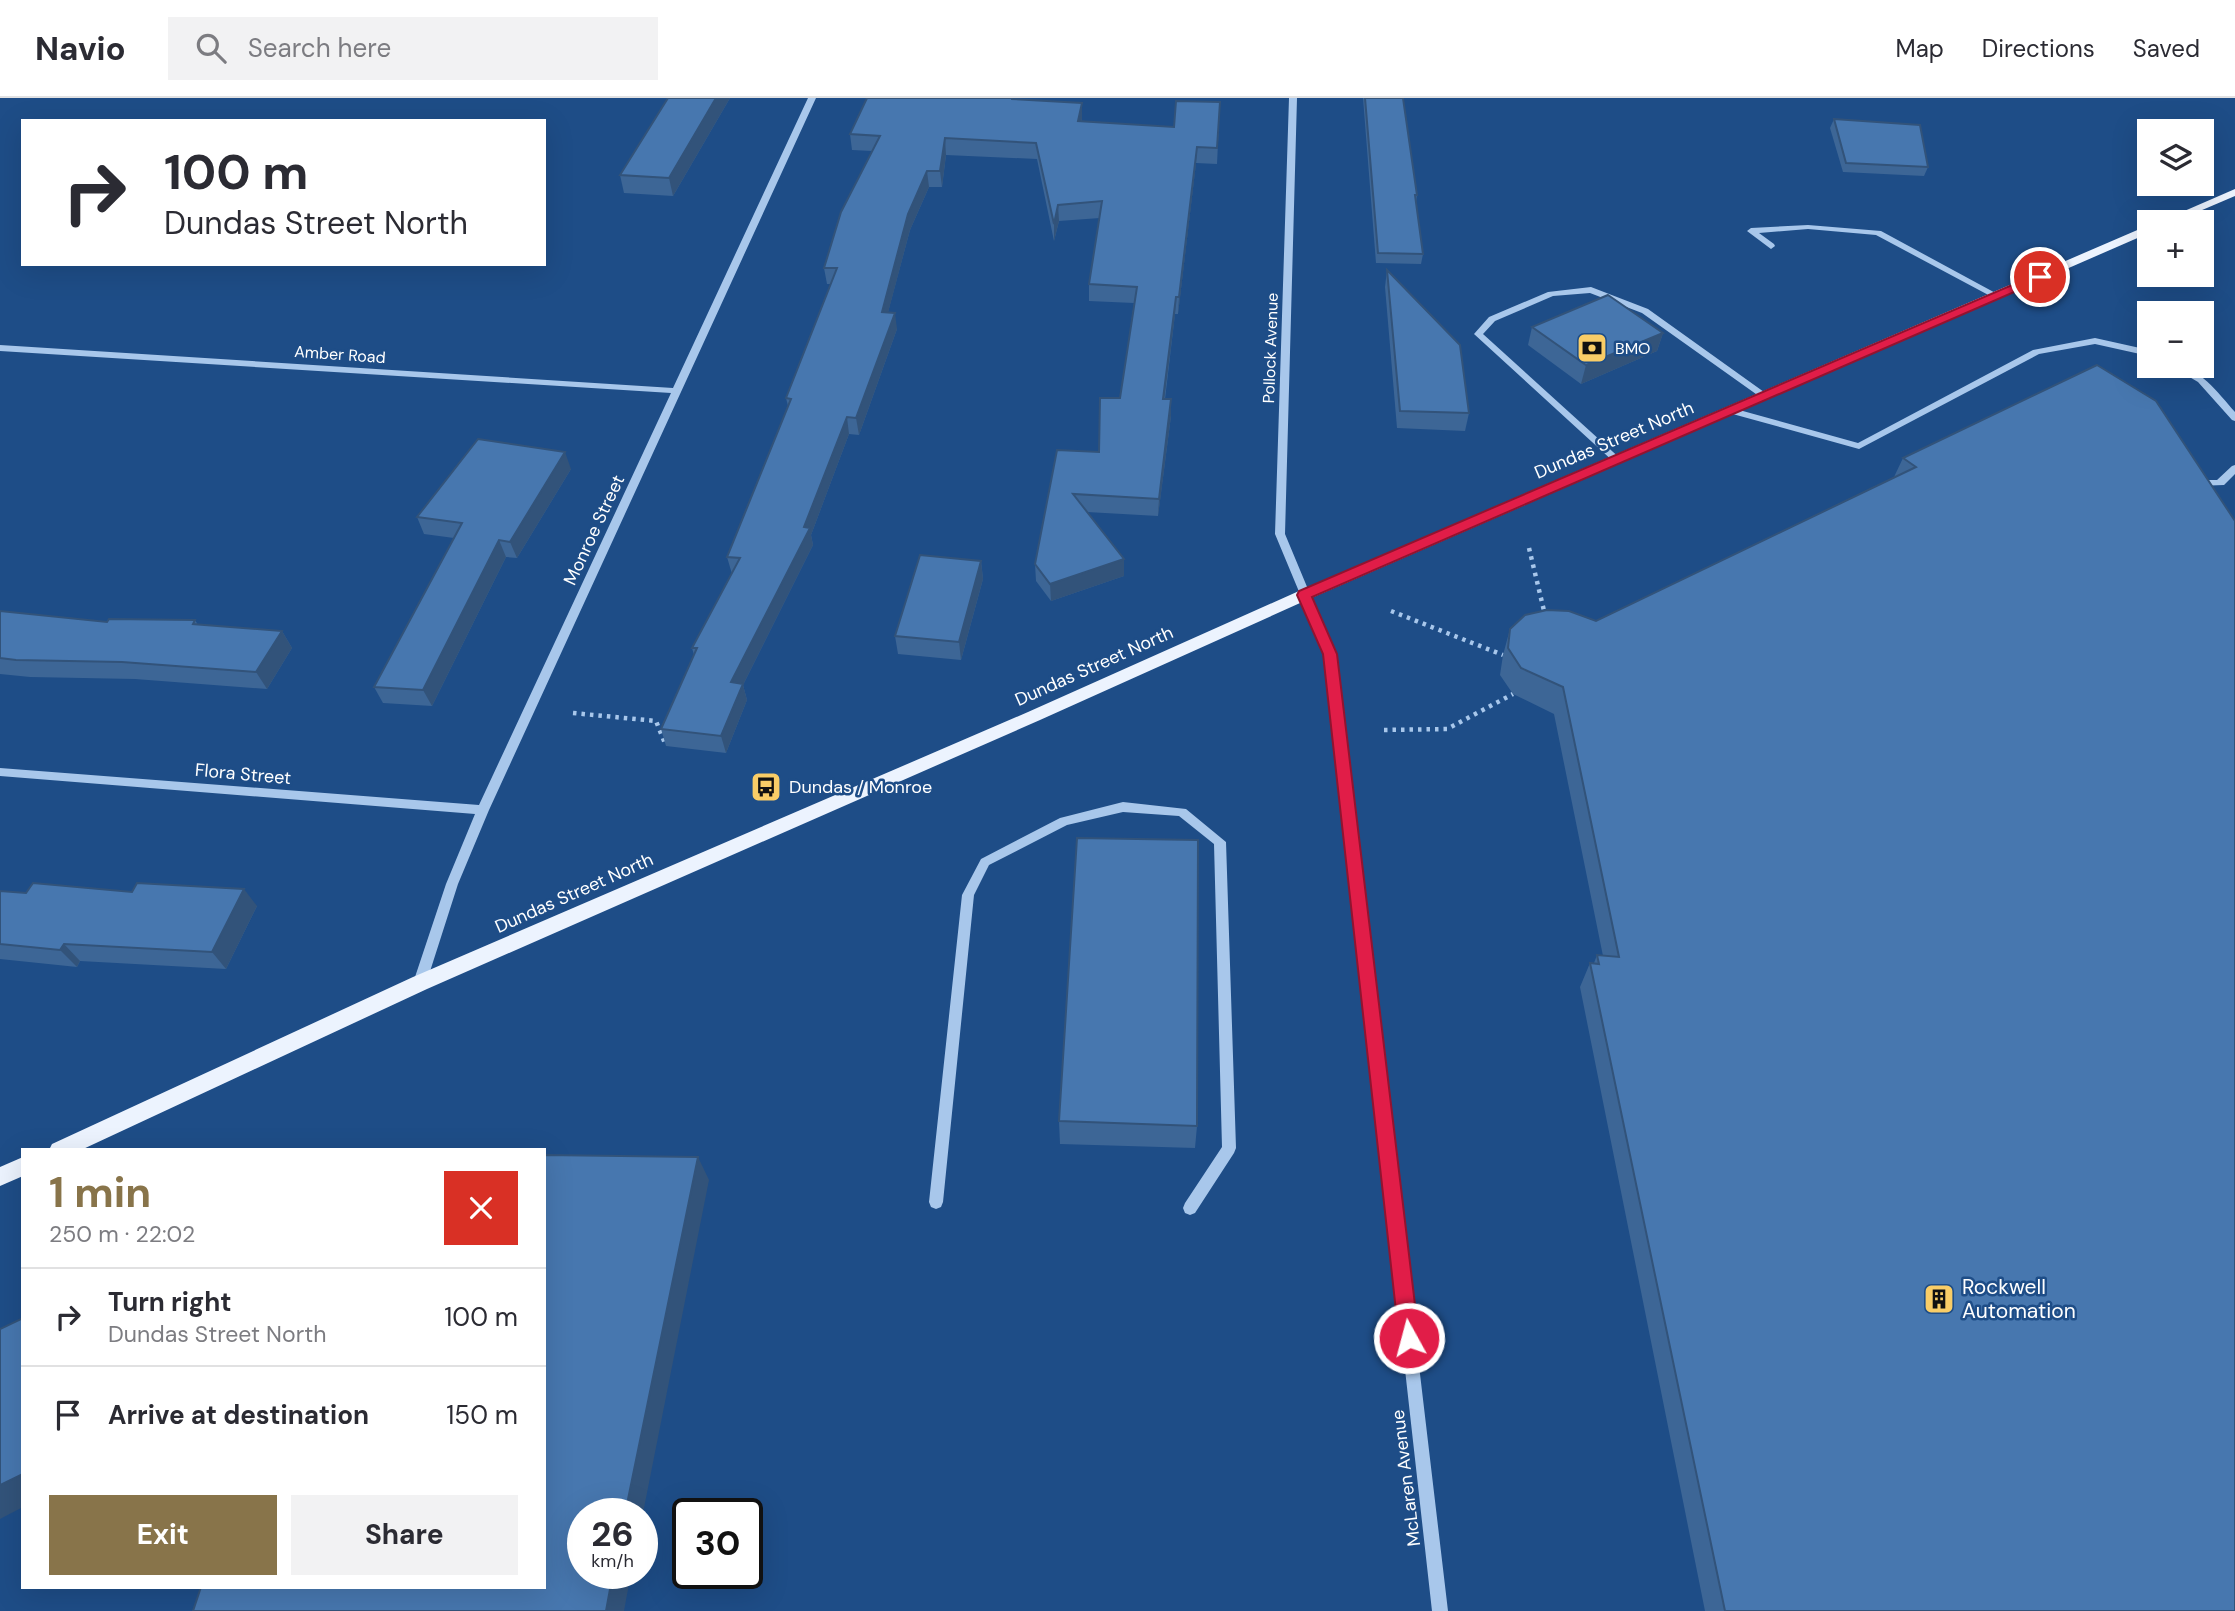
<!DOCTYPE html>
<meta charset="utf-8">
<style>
:root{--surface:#fff;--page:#f2f2f3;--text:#2b2b33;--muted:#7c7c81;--line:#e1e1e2;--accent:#88744a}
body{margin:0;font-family:"DM Sans",sans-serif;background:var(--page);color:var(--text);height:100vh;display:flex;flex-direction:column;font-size:26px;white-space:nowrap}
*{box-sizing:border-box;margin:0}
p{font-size:23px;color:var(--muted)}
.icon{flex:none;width:38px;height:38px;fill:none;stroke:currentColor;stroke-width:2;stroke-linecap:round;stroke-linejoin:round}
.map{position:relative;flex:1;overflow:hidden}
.panel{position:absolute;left:21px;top:1050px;width:525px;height:441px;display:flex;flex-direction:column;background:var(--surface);border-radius:0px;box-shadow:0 7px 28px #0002}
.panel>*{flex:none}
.top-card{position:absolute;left:21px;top:21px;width:525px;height:147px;border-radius:0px;box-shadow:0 7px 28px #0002;background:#fff;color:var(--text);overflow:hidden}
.controls{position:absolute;left:2137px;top:21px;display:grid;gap:14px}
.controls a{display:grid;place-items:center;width:77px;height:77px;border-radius:0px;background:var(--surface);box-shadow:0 7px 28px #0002;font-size:35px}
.speed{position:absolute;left:567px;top:1400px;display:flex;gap:14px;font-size:35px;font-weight:700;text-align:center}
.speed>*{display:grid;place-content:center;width:91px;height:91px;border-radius:50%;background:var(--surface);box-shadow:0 7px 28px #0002;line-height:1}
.speed small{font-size:18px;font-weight:400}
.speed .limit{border:4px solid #111;border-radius:10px;background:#fff;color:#111}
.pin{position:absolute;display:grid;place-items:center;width:60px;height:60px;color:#fff;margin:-30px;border:4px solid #fff;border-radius:50%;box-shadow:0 2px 7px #0007}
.me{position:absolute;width:77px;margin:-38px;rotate:353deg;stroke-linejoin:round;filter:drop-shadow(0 0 5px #0008)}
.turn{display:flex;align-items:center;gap:24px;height:147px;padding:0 28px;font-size:32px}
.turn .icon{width:91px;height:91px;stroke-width:2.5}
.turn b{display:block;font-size:49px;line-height:60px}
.round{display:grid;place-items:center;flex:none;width:74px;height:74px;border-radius:0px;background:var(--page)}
.overview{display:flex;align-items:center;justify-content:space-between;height:119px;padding:0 28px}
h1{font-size:42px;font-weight:700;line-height:52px;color:var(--accent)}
.action{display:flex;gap:14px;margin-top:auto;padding:14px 28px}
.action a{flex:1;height:80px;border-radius:0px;background:var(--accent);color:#fff;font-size:28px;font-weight:700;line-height:80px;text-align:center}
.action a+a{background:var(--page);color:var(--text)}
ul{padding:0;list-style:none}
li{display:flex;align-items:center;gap:21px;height:98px;padding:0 28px;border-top:2px solid var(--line)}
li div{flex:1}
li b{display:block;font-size:26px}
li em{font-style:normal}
header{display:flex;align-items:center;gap:42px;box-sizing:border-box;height:98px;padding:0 35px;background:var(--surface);border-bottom:2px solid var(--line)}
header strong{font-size:33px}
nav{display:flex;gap:38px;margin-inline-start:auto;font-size:24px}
.search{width:490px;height:63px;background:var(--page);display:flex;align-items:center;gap:18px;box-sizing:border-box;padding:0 24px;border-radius:0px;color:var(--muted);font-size:26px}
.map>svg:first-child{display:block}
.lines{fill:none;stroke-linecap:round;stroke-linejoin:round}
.path{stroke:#a8c7eb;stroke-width:4.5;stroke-dasharray:3.5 5;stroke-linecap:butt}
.minor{fill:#a8c7eb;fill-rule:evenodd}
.major{fill:#ecf3fe;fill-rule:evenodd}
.wall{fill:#3d6696}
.shaded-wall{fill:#32537a}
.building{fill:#4777af;stroke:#32537a;stroke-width:2}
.route{fill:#e11d48;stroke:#92132f;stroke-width:2}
.labels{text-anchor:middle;stroke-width:5;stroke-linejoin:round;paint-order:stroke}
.far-street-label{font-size:16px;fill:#fff;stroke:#1e4d87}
.far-poi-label{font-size:16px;fill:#fff;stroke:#1e4d87;text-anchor:start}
.street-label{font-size:18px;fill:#fff;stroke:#1e4d87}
.poi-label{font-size:18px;fill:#fff;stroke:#1e4d87;text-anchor:start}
.near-poi-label{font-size:21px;fill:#fff;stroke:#1e4d87;text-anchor:start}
</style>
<header>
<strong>Navio</strong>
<div class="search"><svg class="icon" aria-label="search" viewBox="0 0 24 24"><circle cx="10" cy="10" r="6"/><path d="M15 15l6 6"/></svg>Search here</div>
<nav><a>Map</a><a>Directions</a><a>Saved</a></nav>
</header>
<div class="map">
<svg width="2235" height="1513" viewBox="0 0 2235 1513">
<rect width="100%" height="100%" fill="#1e4d87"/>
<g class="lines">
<g class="path">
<path d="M1529,450L1545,517"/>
<path d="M1391,513L1503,557"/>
<path d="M573,615L656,623L666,648"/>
<path d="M1384,632L1447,631L1513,596"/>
</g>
<g class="minor">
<path d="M808,0H816L489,712L458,786L425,889L420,890L415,889L413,885L446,786L475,716L0,678V670L479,707L671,295L0,253V247L673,290Z"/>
<path d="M1289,0H1297L1285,436L1335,556L1448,1513H1432L1325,556L1275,436Z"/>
<path d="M1808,127L1881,133L2001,198L1994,200L1876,137L1808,131L1759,135L1774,146L1775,148L1771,151L1747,133L1751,130Z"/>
<path d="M1591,189L1648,211L1771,299L1769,301H1763L1642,215L1590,195L1553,198L1495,223L1483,236L1623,363L1618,366L1615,365L1474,236L1489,219L1548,194Z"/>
<path d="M2095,240L2149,252V258L2095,246L2039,256L1859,351L1729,315L1727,313L1732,310L1858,345L2033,252Z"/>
<path d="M2171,268C2200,268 2217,294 2235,314V323L2232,322L2198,284Z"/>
<path d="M2235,367V376L2224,387L2196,388L2191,385L2196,382H2217L2232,368Z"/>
<path d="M1123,704L1186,711L1226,744L1236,1050L1234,1055L1195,1115L1190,1117L1185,1115L1183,1110L1185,1105L1222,1049L1214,746L1179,718L1123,714L1067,727L989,767L974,797L943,1104L941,1109L936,1111L931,1109L929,1104L962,797L981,761L1060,720Z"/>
</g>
<g class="major">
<path d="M2235,91V98L2174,124H2159Z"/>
<path d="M2149,127V135L1309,501L1040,622L427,891L81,1052H49L52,1046L413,879L1028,614L1299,493Z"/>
<path d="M23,1059V1078L0,1088V1069Z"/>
</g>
</g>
<g class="wall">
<path d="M668,0H730L673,98L624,95L620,77Z"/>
<path d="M1363,0H1403L1417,97L1416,105L1423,156L1421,166L1376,165Z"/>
<path d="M1015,1L1082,5V23L1174,29L1220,4L1217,66L1196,65L1178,216H1175L1165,301L1171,318L1158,418L1087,414L1124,461V478L1051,503L1036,483L1035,466L1057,352L1099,354L1120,300L1134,205L1089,203V186L1100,120L1059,123L1054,143L1037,61L946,57L942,89H929L910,132L888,214L897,231L859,337L849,336L811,437L813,447L743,587L747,602L726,655L666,648L661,631L694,557L692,550L732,476L727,459L788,308L786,300L831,186H827L824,170L872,53L852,52L850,36Z"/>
<path d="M1834,21L1928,69L1924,78L1843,74L1830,30Z"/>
<path d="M1387,172L1469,315L1465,333L1397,330L1385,189Z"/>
<path d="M1532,229L1663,235L1657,253L1581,286L1528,247Z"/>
<path d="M2097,267L2235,1513H1705L1580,889L1590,865H1594L1597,857L1603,858L1554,616L1513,596L1500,577L1503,557L1510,531L1596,523L1894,379L1903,360Z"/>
<path d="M571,371L517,460L506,459L432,608L383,605L374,589L454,440L424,436L417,419Z"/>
<path d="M981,463L983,481L961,562L898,556L895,538Z"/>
<path d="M0,513L107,524L195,522L198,527L282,533L292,550L267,591L135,581L30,579L0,576Z"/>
<path d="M0,793L26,795L257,808L226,871L80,863L77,869L0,861Z"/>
<path d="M1059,1023L1197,1028L1195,1050L1060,1046Z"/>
</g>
<g class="shaded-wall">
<path d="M716,0H730L673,98L669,80Z"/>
<path d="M1082,5V21L1078,39V23Z"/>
<path d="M945,40L946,57L942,89L940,73Z"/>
<path d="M1197,49L1196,65L1178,216L1179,199Z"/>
<path d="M927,73L929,89L910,132L884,230L882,214L908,116Z"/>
<path d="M1058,107L1059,123L1054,143V126Z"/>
<path d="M1176,199L1175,216L1162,318L1163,301Z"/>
<path d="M895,215L897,231L859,337L856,320Z"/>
<path d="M1663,235L1657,253L1581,286L1586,267Z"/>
<path d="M1171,301V318L1158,418L1159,401Z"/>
<path d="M847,319L849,336L811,437L813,447L743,587L747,602L726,655L721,638L731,584L804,429Z"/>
<path d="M565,354L571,371L517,460L510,444Z"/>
<path d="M499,442L506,459L432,608L423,592Z"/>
<path d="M1124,461V478L1051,503L1050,486Z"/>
<path d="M981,463L983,481L961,562L959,544Z"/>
<path d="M282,533L292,550L267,591L256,574Z"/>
<path d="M244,791L257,808L226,871L212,854Z"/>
<path d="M64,846L80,863L77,869L60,852Z"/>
<path d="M698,1059L709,1082L642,1420V1416H625Z"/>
<path d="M23,1376V1409L0,1421V1387Z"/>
<path d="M613,1475H631L624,1513H606Z"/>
</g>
<g class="building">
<path d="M668,0H716L669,80L620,77Z"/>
<path d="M867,0H1012V1L1082,5L1078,23L1174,29L1176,3L1220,4L1217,50L1197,49L1179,199H1176L1163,301H1171L1159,401L1073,396L1124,461L1050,486L1035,466L1057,352L1099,354L1100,300H1120L1137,189L1089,186L1102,103L1058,107L1054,126L1036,45L945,40L940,73H927L908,116L882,214L895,215L856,320L847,319L804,429L810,430L731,584L743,586L721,638L661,631L697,550H692L740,460L727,459L791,301L786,300L837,170H824L841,114L880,38L850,36Z"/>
<path d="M1365,0H1403L1417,97H1415L1423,156L1378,155Z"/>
<path d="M1834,21L1920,27L1928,69L1846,65Z"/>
<path d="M1387,172L1460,247L1469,315L1400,313Z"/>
<path d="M1608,197L1663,235L1586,267L1532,229Z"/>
<path d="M2097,267L2156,303L2235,423V1513H1725L1590,865L1599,866L1597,857L1619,859L1563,589L1521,570L1508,550L1510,531L1525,517L1547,512L1569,513L1596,523L1916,369L1903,360Z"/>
<path d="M478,341L565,354L510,444L499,442L423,592L374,589L462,425L417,419Z"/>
<path d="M920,457L981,463L959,544L895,538Z"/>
<path d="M0,513L107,524L109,521L195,522L193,526L282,533L256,574L122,564L16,562L0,560Z"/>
<path d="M1077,740L1198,742L1197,1028L1059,1023Z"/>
<path d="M33,785L132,794L137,785L244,791L212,854L64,846L60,852L0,846V793L26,795Z"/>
<path d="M544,1057L698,1059L625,1416H583V1475H613L606,1513H193L201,1489H544Z"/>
<path d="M23,1220V1376L0,1387V1231Z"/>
</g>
<path class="route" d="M2040,175L2046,179L2044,181L1312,499L1337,556L1419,1240L1416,1247L1409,1249L1402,1247L1399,1240L1323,556L1297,497L1299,493Z"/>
<defs>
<g id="bank-square" transform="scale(1.575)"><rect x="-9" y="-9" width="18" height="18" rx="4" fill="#f9cd67" stroke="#1e4d87"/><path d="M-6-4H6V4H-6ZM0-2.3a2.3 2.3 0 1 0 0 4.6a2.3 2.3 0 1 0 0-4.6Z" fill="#111"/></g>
<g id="bus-square" transform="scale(1.575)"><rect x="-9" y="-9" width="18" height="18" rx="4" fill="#f9cd67" stroke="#1e4d87"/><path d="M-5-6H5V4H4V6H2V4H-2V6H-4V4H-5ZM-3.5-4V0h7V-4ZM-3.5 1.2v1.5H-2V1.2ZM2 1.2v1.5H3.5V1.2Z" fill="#111"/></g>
<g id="building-square" transform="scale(1.575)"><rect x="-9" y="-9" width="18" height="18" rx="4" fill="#f9cd67" stroke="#1e4d87"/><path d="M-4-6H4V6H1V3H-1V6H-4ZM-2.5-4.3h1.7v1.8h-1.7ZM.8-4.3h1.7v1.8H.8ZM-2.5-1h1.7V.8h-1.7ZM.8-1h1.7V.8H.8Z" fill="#111"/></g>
</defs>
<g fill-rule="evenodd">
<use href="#bank-square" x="1592" y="250"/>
<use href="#bus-square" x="766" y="689"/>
<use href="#building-square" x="1939" y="1201"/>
</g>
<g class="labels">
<g class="far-street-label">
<text transform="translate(1270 250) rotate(-88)" y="6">Pollock Avenue</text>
<text transform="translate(340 256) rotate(4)" y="6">Amber Road</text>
</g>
<g class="far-poi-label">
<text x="1615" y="256">BMO</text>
</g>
<g class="street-label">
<text transform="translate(1614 342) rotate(-23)" y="6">Dundas Street North</text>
<text transform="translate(594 432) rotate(-65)" y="6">Monroe Street</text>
<text transform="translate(1094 568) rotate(-24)" y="6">Dundas Street North</text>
<text transform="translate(243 676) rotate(5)" y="6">Flora Street</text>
<text transform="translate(574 795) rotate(-24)" y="6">Dundas Street North</text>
<text transform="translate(1406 1380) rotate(-97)" y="6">McLaren Avenue</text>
</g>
<g class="poi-label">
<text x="789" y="695">Dundas / Monroe</text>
</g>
<g class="near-poi-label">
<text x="1962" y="1196">Rockwell<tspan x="1962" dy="24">Automation</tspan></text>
</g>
</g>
</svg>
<div class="controls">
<a><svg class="icon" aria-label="layers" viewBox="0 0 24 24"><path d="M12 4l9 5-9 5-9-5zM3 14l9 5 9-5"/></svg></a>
<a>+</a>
<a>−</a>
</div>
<div class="speed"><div>26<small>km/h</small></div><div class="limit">30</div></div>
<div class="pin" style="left:2040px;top:179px;background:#d93025"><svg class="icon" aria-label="arrive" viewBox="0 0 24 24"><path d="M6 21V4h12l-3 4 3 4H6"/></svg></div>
<svg class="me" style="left:1409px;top:1240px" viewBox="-20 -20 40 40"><circle r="17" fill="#e11d48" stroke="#fff" stroke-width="3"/><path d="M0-11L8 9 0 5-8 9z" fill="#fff"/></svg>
<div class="top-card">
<div class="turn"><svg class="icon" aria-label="right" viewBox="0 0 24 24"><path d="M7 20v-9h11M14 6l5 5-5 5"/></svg><div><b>100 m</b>Dundas Street North</div></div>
</div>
<section class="panel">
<div class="overview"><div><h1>1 min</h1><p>250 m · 22:02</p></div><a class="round" style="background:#d93025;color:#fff"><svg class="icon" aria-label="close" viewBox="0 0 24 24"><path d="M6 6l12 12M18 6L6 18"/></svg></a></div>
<ul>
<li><svg class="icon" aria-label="right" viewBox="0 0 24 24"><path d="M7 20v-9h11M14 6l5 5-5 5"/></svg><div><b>Turn right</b><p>Dundas Street North</p></div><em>100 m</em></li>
<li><svg class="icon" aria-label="arrive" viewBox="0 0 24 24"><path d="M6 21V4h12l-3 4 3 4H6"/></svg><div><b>Arrive at destination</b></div><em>150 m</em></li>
</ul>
<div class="action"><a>Exit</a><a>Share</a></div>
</section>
</div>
